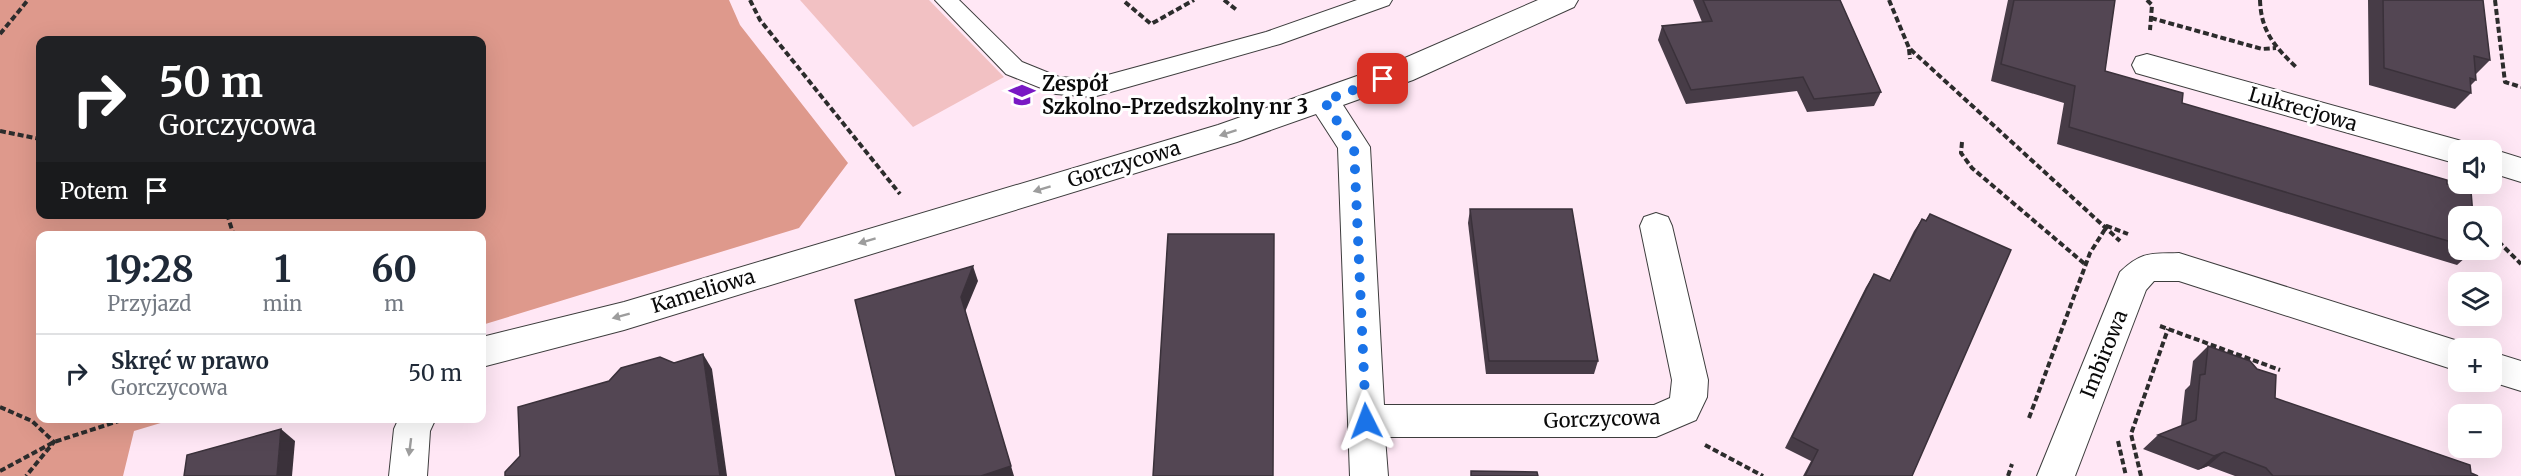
<!DOCTYPE html>
<html lang="pl">
<meta charset="utf-8">
<style>
:root{--surface:#fff;--page:#f2f2f3;--text:#1f2937;--muted:#747a83;--line:#e0e1e3}
body{margin:0;font-family:Merriweather,serif;background:var(--page);color:var(--text);height:100vh;display:flex;flex-direction:column;font-size:22px;white-space:nowrap}
*{box-sizing:border-box;margin:0}
p{font-size:20px;color:var(--muted)}
.icon{flex:none;width:33px;height:33px;fill:none;stroke:currentColor;stroke-width:2;stroke-linecap:round;stroke-linejoin:round}
.map{position:relative;flex:1;overflow:hidden}
.drawer{position:absolute;left:36px;top:231px;width:450px;height:192px;display:flex;flex-direction:column;background:var(--surface);border-radius:12px;box-shadow:0 6px 24px #0002}
.drawer>*{flex:none}
.guide{position:absolute;left:36px;top:36px;width:450px;height:183px;border-radius:12px;box-shadow:0 6px 24px #0002;background:#202124;color:#fff;overflow:hidden}
.tools{position:absolute;left:2448px;top:140px;display:grid;gap:12px}
.tools a{display:grid;place-items:center;width:54px;height:54px;border-radius:12px;background:var(--surface);box-shadow:0 6px 24px #0002;font-size:30px}
.pin{position:absolute;display:grid;place-items:center;width:51px;height:51px;color:#fff;margin:-26px;border-radius:12px;box-shadow:0 3px 9px #0006}
.me{position:absolute;width:66px;margin:-33px;rotate:357deg;stroke-linejoin:round;filter:drop-shadow(0 0 4px #0008)}
.turn{display:flex;align-items:center;gap:21px;height:126px;padding:0 24px;font-size:27px}
.turn .icon{width:78px;height:78px;stroke-width:2.5}
.turn b{display:block;font-size:42px;line-height:51px}
.then{display:flex;align-items:center;height:57px;padding:0 24px;background:#0003;gap:12px;font-size:22px}
.eta{display:flex;justify-content:space-evenly;align-items:center;height:102px;text-align:center}
.eta b{font-size:36px;font-weight:700;line-height:42px}
ul{padding:0;list-style:none}
li{display:flex;align-items:center;gap:18px;height:78px;padding:0 24px;border-top:2px solid var(--line)}
li div{flex:1}
li b{display:block;font-size:22px}
li em{font-style:normal}
.map>svg:first-child{display:block}
.forest{fill:#de998c;fill-rule:evenodd}
.pitch{fill:#f2c1c3}
.lines{fill:none;stroke-linecap:round;stroke-linejoin:round}
.lane-casing{stroke:#3d3d3d;stroke-width:2}
.street-casing{stroke:#3d3d3d;stroke-width:2}
.path{stroke:#2c2c2c;stroke-width:4;stroke-dasharray:6 3;stroke-linecap:butt}
.lane{fill:#fff;fill-rule:evenodd}
.street{fill:#fff;fill-rule:evenodd}
.wall{fill:#473c47}
.shaded-wall{fill:#3a313a}
.building{fill:#534653;stroke:#3a313a;stroke-width:1.5}
.oneway{fill:#9d9d9d}
.route{stroke:#1a73e8;stroke-width:10;stroke-dasharray:0 18}
.labels{text-anchor:middle;stroke-width:6;stroke-linejoin:round;paint-order:stroke}
.poi-label{font-size:20px;font-weight:bold;fill:#0a0a0a;stroke:#fff;text-anchor:start}
.street-label{font-size:20px;fill:#0a0a0a;stroke:#fff}
</style>
<div class="map">
<svg width="2521" height="476" viewBox="0 0 2521 476">
<rect width="100%" height="100%" fill="#ffe7f5"/>
<path class="forest" d="M0,0H729L740,25L848,163L799,228L482,325V236H40V418L174,419L134,431L123,476H0ZM40,40H482V214H40Z"/>
<path class="pitch" d="M800,0H929L1004,77L913,127Z"/>
<g class="lines">
<g class="lane-casing">
<path id="lane" d="M935,0H959L1022,62L1059,77L1093,79L1266,32L1357,0H1392L1389,5L1280,44L1093,97L1056,94L1006,74Z"/>
</g>
<g class="street-casing">
<g id="street">
<path d="M1538,0H1578L1574,7L1413,80L1343,105L1370,147L1384,405H1654L1670,398L1672,380L1640,226L1644,217L1656,213L1668,217L1672,226L1708,380L1707,397L1696,420L1656,437H1385L1388,476H1350L1338,148L1316,114L1237,142L624,330L482,367V337L624,302L1218,125L1391,64Z"/>
<path d="M2147,54L2458,140L2469,144L2473,150H2458V164L2136,73L2132,65L2136,57Z"/>
<path d="M2492,149L2521,158V182L2492,173V150H2489Z"/>
<path d="M2179,253L2458,341L2472,348H2458V371L2179,281H2154L2146,290L2075,476H2037L2120,272C2142,251 2150,254 2179,253Z"/>
<path d="M2492,352L2521,361V391L2489,381H2492Z"/>
<path d="M399,418H436L430,431L427,476H389L394,429Z"/>
</g>
</g>
<g class="path">
<path d="M750,0L760,20L900,194"/>
<path d="M1224,0L1238,11"/>
<path d="M1889,0L1909,48L2120,241"/>
<path d="M2147,0L2152,5L2150,30"/>
<path d="M2260,0C2261,31 2274,46 2296,67"/>
<path d="M2495,0L2505,82L2521,87"/>
<path d="M1125,2L1151,24L1194,0"/>
<path d="M2151,18L2262,49L2276,48"/>
<path d="M0,34L28,0"/>
<path d="M1909,49L1910,59"/>
<path d="M0,131L40,139"/>
<path d="M1962,142L1961,153L1972,168L2086,265"/>
<path d="M2469,211L2475,216"/>
<path d="M227,214L234,236"/>
<path d="M2492,235L2521,264"/>
<path d="M2160,326L2280,370"/>
<path d="M0,407L32,421L54,442L26,476"/>
<path d="M2029,418L2090,253L2107,226L2128,234"/>
<path d="M2118,441L2126,476"/>
<path d="M1705,445L1763,476"/>
<path d="M0,471L54,442L128,418"/>
<path d="M2008,476L2012,464"/>
<path d="M2141,476L2131,434L2168,329"/>
</g>
<use href="#lane" class="lane"/>
<use href="#street" class="street"/>
</g>
<g class="wall">
<path d="M1693,0H1840L1881,92L1874,106L1807,112L1797,91L1686,104L1658,40L1662,26L1702,22Z"/>
<path d="M2008,0H2115L2105,71L2182,103L2447,184L2458,216V249H2475L2457,265L2057,144L2064,103L1991,81Z"/>
<path d="M2368,0H2483L2490,60L2475,75L2476,80L2471,85V93L2455,109L2369,85Z"/>
<path d="M1470,209L1598,361L1594,374H1486L1468,223Z"/>
<path d="M1930,214L1912,476H1803L1811,461L1785,448L1866,287L1874,274L1889,281L1914,231L1922,219L1926,220Z"/>
<path d="M2208,346L2275,398L2478,476H2235L2208,466L2198,470L2143,449L2158,435L2181,426L2185,390L2190,385L2193,361Z"/>
</g>
<g class="shaded-wall">
<path d="M973,266L978,281L965,312L1014,476H981L961,297Z"/>
<path d="M703,354L712,369L727,476H720Z"/>
<path d="M281,429L295,441L292,476H277Z"/>
<path d="M2224,452L2208,466L2198,470L2214,456Z"/>
</g>
<g class="building">
<path d="M1703,0H1840L1881,92L1814,99L1803,77L1691,90L1662,26L1712,21Z"/>
<path d="M2014,0H2115L2105,71L2183,93L2182,103L2447,180V184L2471,191L2473,216H2458V244L2069,127L2075,86L2001,64Z"/>
<path d="M2383,0H2483L2490,60L2474,56L2476,80L2470,78L2471,93L2384,68Z"/>
<path d="M1470,209H1572L1598,361H1489Z"/>
<path d="M1930,214L2011,250L1912,476H1805L1818,450L1792,437L1874,274L1890,281L1922,219L1926,221Z"/>
<path d="M1168,234H1274L1273,476H1153Z"/>
<path d="M973,266L961,297L1011,466L981,476H896L855,300Z"/>
<path d="M2208,346L2250,361L2257,369L2276,375L2275,398L2470,465L2471,473L2478,476H2273L2266,468L2224,452L2214,456L2158,435L2196,420L2200,375L2205,374Z"/>
<path d="M703,354L720,476H505V472L520,456L518,407L609,381L621,368L660,357L674,363Z"/>
<path d="M281,429L277,476H184L187,455Z"/>
<path d="M1471,471L1537,472L1538,476H1471Z"/>
</g>
<defs><path id="oneway-solid" d="M-6-.8H1V-3.2L6.5 0L1 3.2V.8H-6Z" transform="scale(1.5)"/></defs>
<g class="oneway">
<use href="#oneway-solid" transform="translate(1228 133) rotate(162)"/>
<use href="#oneway-solid" transform="translate(1042 189) rotate(163)"/>
<use href="#oneway-solid" transform="translate(867 241) rotate(163)"/>
<use href="#oneway-solid" transform="translate(621 316) rotate(165)"/>
<use href="#oneway-solid" transform="translate(410 447) rotate(97)"/>
</g>
<g class="lines">
<path class="route" d="M1366,421L1354,147L1324,101L1383,79"/>
</g>
<defs>
<g id="school-bare" transform="scale(2.07)"><path d="M0-5L7-2L0 1L-7-2ZM-4 1L0 2.5L4 1V4Q0 6-4 4Z" fill="#7918c4" stroke="#fff" stroke-width="2.5" paint-order="stroke"/></g>
</defs>
<g fill-rule="evenodd">
<use href="#school-bare" x="1022" y="95"/>
</g>
<g class="labels">
<g class="poi-label">
<text x="1042" y="91">Zespół<tspan x="1042" dy="23">Szkolno-Przedszkolny nr 3</tspan></text>
</g>
<g class="street-label">
<text transform="translate(2303 109) rotate(16)" y="7">Lukrecjowa</text>
<text transform="translate(1124 164) rotate(-17)" y="7">Gorczycowa</text>
<text transform="translate(703 291) rotate(-17)" y="7">Kameliowa</text>
<text transform="translate(2104 354) rotate(-68)" y="7">Imbirowa</text>
<text transform="translate(1602 419) rotate(-2)" y="7">Gorczycowa</text>
</g>
</g>
</svg>
<div class="tools">
<a><svg class="icon" aria-label="sound" viewBox="0 0 24 24"><path d="M4 9h4l5-4v14l-5-4H4zM17 9q2 3 0 6"/></svg></a>
<a><svg class="icon" aria-label="search" viewBox="0 0 24 24"><circle cx="10" cy="10" r="6"/><path d="M15 15l6 6"/></svg></a>
<a><svg class="icon" aria-label="layers" viewBox="0 0 24 24"><path d="M12 4l9 5-9 5-9-5zM3 14l9 5 9-5"/></svg></a>
<a>+</a>
<a>−</a>
</div>
<div class="pin" style="left:1383px;top:79px;background:#d93025"><svg class="icon" aria-label="arrive" viewBox="0 0 24 24"><path d="M6 21V4h12l-3 4 3 4H6"/></svg></div>
<svg class="me" style="left:1366px;top:421px" viewBox="-20 -20 40 40"><path d="M0-17L14 15 0 8-14 15z" fill="#1a73e8" stroke="#fff" stroke-width="4"/></svg>
<div class="guide">
<div class="turn"><svg class="icon" aria-label="right" viewBox="0 0 24 24"><path d="M7 20v-9h11M14 6l5 5-5 5"/></svg><div><b>50 m</b>Gorczycowa</div></div>
<div class="then">Potem<svg class="icon" aria-label="arrive" viewBox="0 0 24 24"><path d="M6 21V4h12l-3 4 3 4H6"/></svg></div>
</div>
<section class="drawer">
<div class="eta">
<div><b>19:28</b><p>Przyjazd</p></div>
<div><b>1</b><p>min</p></div>
<div><b>60</b><p>m</p></div>
</div>
<ul>
<li><svg class="icon" aria-label="right" viewBox="0 0 24 24"><path d="M7 20v-9h11M14 6l5 5-5 5"/></svg><div><b>Skręć w prawo</b><p>Gorczycowa</p></div><em>50 m</em></li>
</ul>
</section>
</div>
